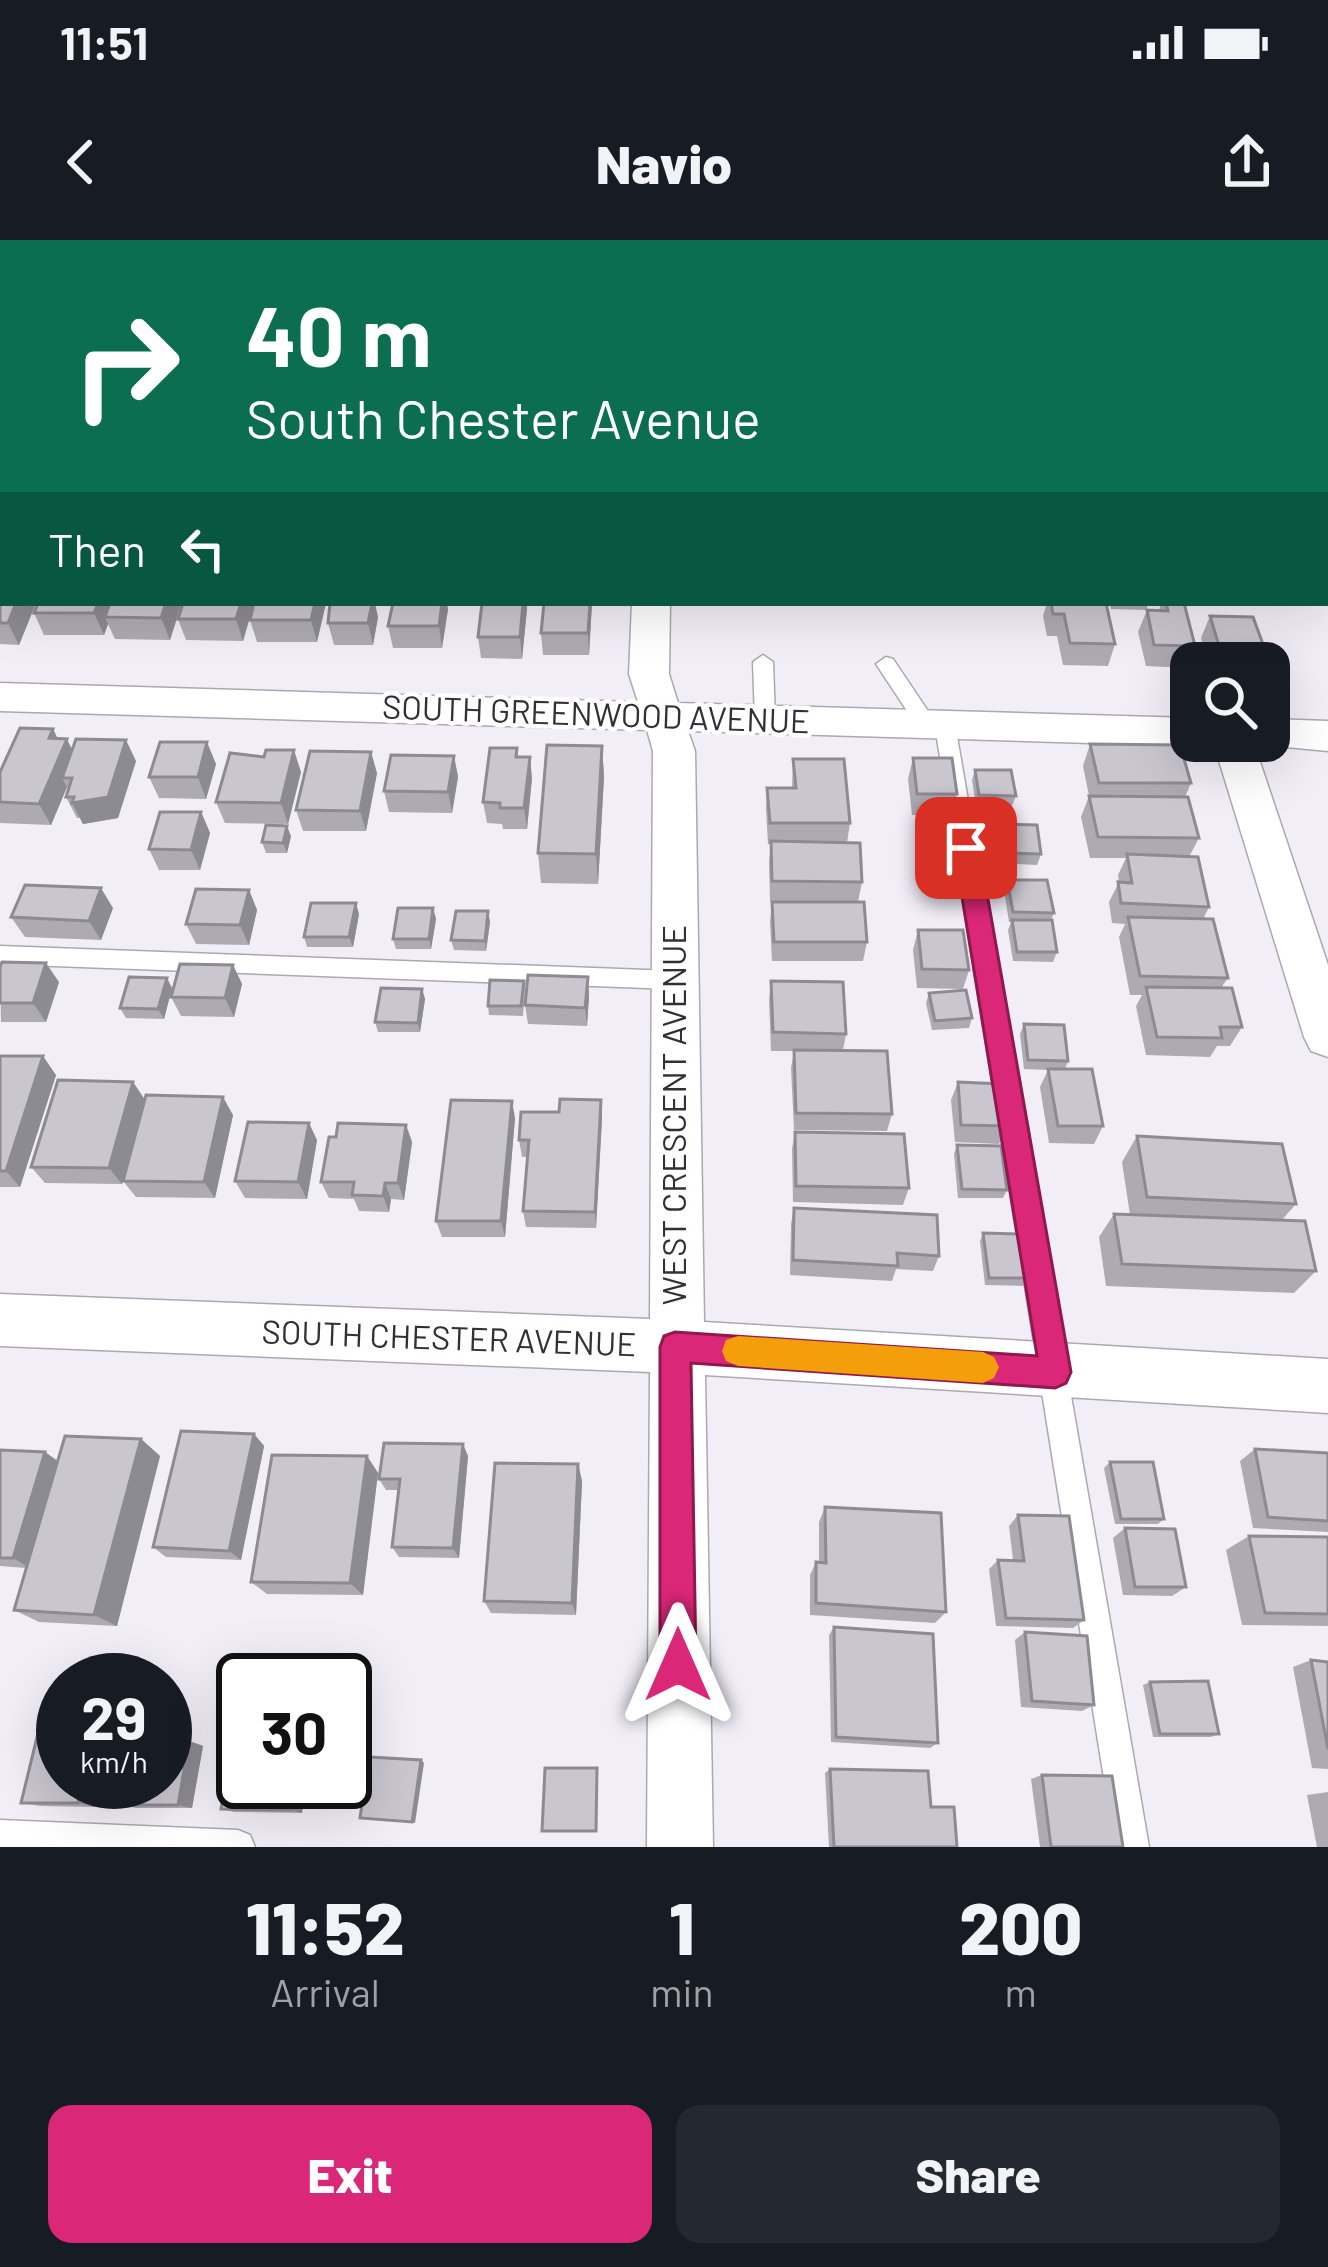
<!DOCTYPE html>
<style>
:root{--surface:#171b24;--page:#242831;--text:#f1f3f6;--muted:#9ea1a6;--accent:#db2777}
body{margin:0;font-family:Barlow,sans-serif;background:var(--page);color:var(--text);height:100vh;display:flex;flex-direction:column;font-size:45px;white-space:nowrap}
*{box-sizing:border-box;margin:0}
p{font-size:39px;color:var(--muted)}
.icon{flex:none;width:66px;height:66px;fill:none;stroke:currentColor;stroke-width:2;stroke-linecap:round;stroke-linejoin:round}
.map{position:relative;height:1607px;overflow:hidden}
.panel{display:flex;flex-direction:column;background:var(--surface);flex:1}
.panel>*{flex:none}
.top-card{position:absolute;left:0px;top:0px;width:1329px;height:366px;box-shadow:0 12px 48px #0002;background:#0b6e4f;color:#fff;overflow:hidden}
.fabs{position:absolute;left:1170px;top:402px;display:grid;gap:24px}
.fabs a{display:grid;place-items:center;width:120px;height:120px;border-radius:24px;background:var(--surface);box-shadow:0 12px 48px #0002;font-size:60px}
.speed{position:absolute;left:36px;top:1413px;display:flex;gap:24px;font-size:60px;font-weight:700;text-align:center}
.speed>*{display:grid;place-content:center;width:156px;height:156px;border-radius:50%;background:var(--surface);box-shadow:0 12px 48px #0002;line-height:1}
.speed small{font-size:30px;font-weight:400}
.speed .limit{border:6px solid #111;border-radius:18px;background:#fff;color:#111}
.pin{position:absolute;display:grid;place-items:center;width:102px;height:102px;color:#fff;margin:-51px;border-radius:24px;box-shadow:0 6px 18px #0006}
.me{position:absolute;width:132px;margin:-66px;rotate:0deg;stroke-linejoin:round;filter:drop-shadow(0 0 9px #0008)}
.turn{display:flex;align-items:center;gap:42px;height:252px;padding:0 48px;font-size:54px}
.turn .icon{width:156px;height:156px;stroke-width:2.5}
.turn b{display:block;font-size:84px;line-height:102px}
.then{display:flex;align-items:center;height:114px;padding:0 48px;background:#0003;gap:24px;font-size:45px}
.eta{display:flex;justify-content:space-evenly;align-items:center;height:204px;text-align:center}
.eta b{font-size:72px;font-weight:800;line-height:84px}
.button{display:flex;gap:24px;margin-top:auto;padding:24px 48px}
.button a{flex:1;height:138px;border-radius:24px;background:var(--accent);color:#fff;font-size:48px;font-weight:800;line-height:138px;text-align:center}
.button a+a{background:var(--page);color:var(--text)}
.status{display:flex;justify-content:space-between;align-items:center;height:84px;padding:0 60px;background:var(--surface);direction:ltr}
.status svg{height:33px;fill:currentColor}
header{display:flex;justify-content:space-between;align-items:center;height:156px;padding:0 48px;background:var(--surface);font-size:54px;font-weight:800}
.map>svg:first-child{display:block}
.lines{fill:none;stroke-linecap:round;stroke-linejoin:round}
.service-casing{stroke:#aca8b2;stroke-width:3}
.minor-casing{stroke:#aca8b2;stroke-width:3}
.service{fill:#fff;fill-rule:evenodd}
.minor{fill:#fff;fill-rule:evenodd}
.wall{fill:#aeaab3}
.shaded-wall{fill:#8d8b92}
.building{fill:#cac6d0;stroke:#8d8b92;stroke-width:3}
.route{fill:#db2777;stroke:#8e194d;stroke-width:3}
.slow{fill:#f59e0b}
.labels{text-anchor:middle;stroke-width:9;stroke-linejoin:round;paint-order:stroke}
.street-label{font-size:33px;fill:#323034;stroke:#fefefe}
</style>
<div class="status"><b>11:51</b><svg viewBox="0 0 49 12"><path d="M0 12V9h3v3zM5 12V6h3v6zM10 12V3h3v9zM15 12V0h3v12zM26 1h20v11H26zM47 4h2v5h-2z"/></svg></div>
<header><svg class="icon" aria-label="back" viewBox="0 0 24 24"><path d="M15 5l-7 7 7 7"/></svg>Navio<svg class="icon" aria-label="share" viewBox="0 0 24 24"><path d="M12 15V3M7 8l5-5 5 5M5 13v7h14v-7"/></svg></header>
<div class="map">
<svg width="1328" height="1607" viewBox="0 0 1328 1607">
<rect width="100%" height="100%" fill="#f2eef8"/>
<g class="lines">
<g class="service-casing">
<g id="service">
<rect x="0" y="292" width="3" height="12"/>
<path d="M763,415L773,422L775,479L765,486L755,479L753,422Z"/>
<path d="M886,417L893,419L936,483L945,478L955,485L1149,1607H1115L935,486L926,491L919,489L876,424Z"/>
<path d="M0,706L673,731L681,733L685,740L681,747L673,749L0,724Z"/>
<path d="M0,1580L238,1590L250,1595L255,1607H0Z"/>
</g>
</g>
<g class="minor-casing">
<g id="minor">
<rect x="641" y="0" width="30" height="3"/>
<rect x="0" y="157" width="3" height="20"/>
<rect x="1326" y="190" width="2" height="20"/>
<path d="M632,363H670L669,434L678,463L1191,478V501H1206L1191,506L688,491L695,511L704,1082L1328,1119V1173L705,1135L713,1607H647L650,1132L0,1106V1054L650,1079L653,511L647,490L0,471V443L638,462L629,434Z"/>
<path d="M1269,479L1328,481V511L1254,504L1328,725V817L1311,811L1304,797L1213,501H1269Z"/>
</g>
</g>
<use href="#service" class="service"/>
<use href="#minor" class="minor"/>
</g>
<g class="wall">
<path d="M16,0H76L74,3H17Z"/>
<path d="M133,0H179L178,3H134Z"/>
<rect x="459" y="0" width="52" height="3"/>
<rect x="1326" y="4" width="2" height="66"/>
<path d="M0,325L3,363H36L19,405L0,404Z"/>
<path d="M254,363H326L317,402H257L250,380Z"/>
<path d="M254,363L243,401L186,400L178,379Z"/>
<path d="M592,363L589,415H543L541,393Z"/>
<path d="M1047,363H1106L1115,404L1108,426L1063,425L1057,396H1047L1043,376Z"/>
<path d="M1110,363H1149L1146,370L1111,369Z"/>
<path d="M1161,363H1184L1195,406L1186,428L1146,426L1138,392L1147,370H1159Z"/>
<path d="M182,364L170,400L115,399L108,384L104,395H44L34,373Z"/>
<path d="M448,369L442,408H393L388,386Z"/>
<path d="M527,369L522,419L481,418L478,397Z"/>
<path d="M1210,376L1264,407L1256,423H1208L1201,398Z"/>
<path d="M378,377L373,405H334L328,383Z"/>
<path d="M53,489L57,499L72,510L136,521L118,578L83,584L80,578H77L66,557L68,549L67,547L51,585L0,583V532Z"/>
<path d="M1090,504L1191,543L1185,557L1199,598L1189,617L1209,667L1203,679L1228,738L1221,748L1242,787L1230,806H1217L1210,817L1146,815L1136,766L1142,755H1130L1119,697L1125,684L1112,683L1109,662L1119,642L1118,635L1126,618H1090L1081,577L1089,556L1083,526Z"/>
<path d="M602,506L604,537L598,644L541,643L538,613Z"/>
<path d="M517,508L518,517L532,538L527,589H503L502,584L487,583L483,562Z"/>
<path d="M454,516L458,537L452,573L389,572L384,551Z"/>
<path d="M264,517L301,532L288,584L225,583L216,562Z"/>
<path d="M913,518L957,554L952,575H912L908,539Z"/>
<path d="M793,519L850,583L847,603L862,642L858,662L867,702L863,721H772L770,682L772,662H821L770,661L769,622L771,604H768L766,569L767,548H792Z"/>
<path d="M216,524L206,559L159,558L149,537Z"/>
<path d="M975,530L1016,556L1012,566H976L972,540Z"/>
<path d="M377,533L366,591H303L296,570Z"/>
<path d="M201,572L210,593L200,630H159L149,609Z"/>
<path d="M998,584L1041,614L1037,625L998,623L995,595Z"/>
<path d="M291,596L287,613H266L262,602Z"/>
<path d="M1007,640L1054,673L1051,680L1057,712L1053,722L1013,721L1008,690L1011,682H1009L1004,650Z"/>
<path d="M249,650L257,670L249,705L196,704L186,684Z"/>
<path d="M113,668L101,700L25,697L11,677Z"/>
<path d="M433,668L436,679L431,709H396L393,699Z"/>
<path d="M488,671L490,682L486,711L454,710L451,700Z"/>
<path d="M359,674L353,707H307L304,697Z"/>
<path d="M918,690L969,730L963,749L917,748L913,710Z"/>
<path d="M233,725L242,744L234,777L181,776L171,757Z"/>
<path d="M0,727L59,742L46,782H1Z"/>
<path d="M588,737L589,756L587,786L528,784L525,765Z"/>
<path d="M524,741L525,750L523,776L489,775L488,766Z"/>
<path d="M771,741L846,794L843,810L892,874L887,891L794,890L791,828L794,811H771L769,760Z"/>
<path d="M172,748L164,779L126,778L120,768Z"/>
<path d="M422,749L425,759L420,792H378L375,782Z"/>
<path d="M929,753L972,778L969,788L932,790L926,763Z"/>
<path d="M1024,784L1068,821L1065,829L1103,886L1094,904L1049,903L1040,847L1048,830L1024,829L1020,794Z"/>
<path d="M0,816L56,835L20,947H0Z"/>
<path d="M133,842L145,860L122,944L45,943L31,927Z"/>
<path d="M958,842L1007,886L999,904L955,902L951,860Z"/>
<path d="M233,875L215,958L136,957L123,941Z"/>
<path d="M515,878L505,997H442L436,981Z"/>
<path d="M602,878L596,988L526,987L523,971L527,917H522L519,900Z"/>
<path d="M406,885L412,902L404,960L391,959L389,972L359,971L354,959L329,958L321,942L336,897Z"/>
<path d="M795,892L909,948L903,965L793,962L792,909Z"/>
<path d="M1137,896L1296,964L1281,981L1316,1031L1294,1053L1106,1046L1099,997L1114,974L1130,975L1122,922Z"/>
<path d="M317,900L307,959L245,958L235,941Z"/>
<path d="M957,905L1007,950L1003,958H958L954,914Z"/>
<path d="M794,968L939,1016L933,1031L896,1029L892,1041L790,1035L791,984Z"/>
<path d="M983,993L1029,1038L1024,1046L985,1045L980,1001Z"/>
<path d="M254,1194L264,1206L241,1320L166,1317L153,1307Z"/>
<path d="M141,1199L160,1216L117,1386L39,1382L14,1370L26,1328L0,1326V1210L45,1212L58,1221Z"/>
<path d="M1255,1209L1328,1213V1292L1253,1288L1240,1221Z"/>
<path d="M367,1216L378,1233L363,1355L267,1354L251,1342Z"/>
<path d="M468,1216L459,1318L399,1317L392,1307L399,1250H386L379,1239Z"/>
<path d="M1110,1222L1164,1279L1158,1284H1115L1104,1228Z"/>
<path d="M578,1224L582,1241L576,1375L491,1373L484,1361Z"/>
<path d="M825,1267L946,1372L935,1383L810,1375V1335L816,1322H819V1282Z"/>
<path d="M1018,1275L1084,1380L1073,1388L996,1386L989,1329L998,1320H1013L1009,1286Z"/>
<path d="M1125,1288L1186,1347L1172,1356L1123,1355L1113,1298Z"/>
<path d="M1249,1296L1328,1297V1386L1242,1385L1226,1310Z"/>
<path d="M834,1387L938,1503L930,1508L831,1502L829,1395Z"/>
<path d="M1025,1392L1094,1465L1082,1471L1021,1467L1015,1400Z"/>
<path d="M1311,1420L1328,1422V1529L1312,1528L1293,1427Z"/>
<path d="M1150,1442L1219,1494L1211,1497H1153L1143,1445Z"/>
<path d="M38,1493L95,1567L40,1566L21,1563Z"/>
<path d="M189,1501L203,1506L192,1568H136L120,1565Z"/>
<path d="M830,1529L931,1567L957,1607H829L825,1533Z"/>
<path d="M1042,1535L1123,1607H1040L1031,1539Z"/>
<path d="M243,1542H306L302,1573L234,1572L221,1569Z"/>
<path d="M1328,1552V1607H1317L1307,1555Z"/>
</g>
<g class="shaded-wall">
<path d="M0,0H12L10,3H3V14L0,18Z"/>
<path d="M108,0H125L124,3H107Z"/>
<path d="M219,0H235L234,3H212Z"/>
<path d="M3,96V131L0,124V101Z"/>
<path d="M16,363H36L19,405L8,383Z"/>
<path d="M98,363H114L105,377L108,384L104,395L94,373Z"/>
<path d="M166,363H181L170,400L161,378Z"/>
<path d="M241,363H254L243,401L236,379Z"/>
<path d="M315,363H326L317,402L311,380Z"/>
<path d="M372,363H375L378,377L373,405L368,383Z"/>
<path d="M442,363H447L448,369L442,408L439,386Z"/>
<path d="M523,363H527V369L522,419L520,397Z"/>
<path d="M590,363H592L589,415L588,393Z"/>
<path d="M53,489L63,509L67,499L77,520L62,538L67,547L51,585L39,564L49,498Z"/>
<path d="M126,500L136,521L118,578L83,584L72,563Z"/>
<path d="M207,502L216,524L206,559L198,537Z"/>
<path d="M602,506L604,537L598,644L596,614Z"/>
<path d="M294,510L301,532L288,584L281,563Z"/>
<path d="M371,512L377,533L366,591L360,571Z"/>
<path d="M454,516L458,537L452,573L448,552Z"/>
<path d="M530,517L532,538L527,589L524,568Z"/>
<path d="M201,572L210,593L200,630L191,610Z"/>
<path d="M287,586L291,596L287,613L283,603Z"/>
<path d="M101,648L113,668L101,700L89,681Z"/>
<path d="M249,650L257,670L249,705L240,685Z"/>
<path d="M356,663L359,674L353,707L349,697Z"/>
<path d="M433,668L436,679L431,709L429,699Z"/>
<path d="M488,671L490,682L486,711L485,701Z"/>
<path d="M46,723L59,742L46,782L33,763Z"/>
<path d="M233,725L242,744L234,777L225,758Z"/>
<path d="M588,737L589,756L587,786L585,768Z"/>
<path d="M167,738L172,748L164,779L158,769Z"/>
<path d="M422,749L425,759L420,792L418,783Z"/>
<path d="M43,816L56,835L20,947L6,931Z"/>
<path d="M133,842L145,860L122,944L109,928Z"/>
<path d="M223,857L233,875L215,958L204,942Z"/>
<path d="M601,860L602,878L596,988L595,972Z"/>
<path d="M512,861L515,878L505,997L501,981Z"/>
<path d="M309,883L317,900L307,959L298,942Z"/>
<path d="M406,885L412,902L404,960L398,943Z"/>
<path d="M385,943L391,959L389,972L383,956Z"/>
<path d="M254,1194L264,1206L241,1320L229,1311Z"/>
<path d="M141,1199L160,1216L117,1386L94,1375Z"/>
<path d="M463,1204L468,1216L459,1318L453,1308Z"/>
<path d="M45,1212L61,1224L30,1328L13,1318Z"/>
<path d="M367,1216L378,1233L363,1355L350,1343Z"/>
<path d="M578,1224L582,1241L576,1375L572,1363Z"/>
<path d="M189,1501L203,1506L192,1568L178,1565Z"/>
<path d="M421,1520L424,1523L415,1583L412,1582Z"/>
<path d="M83,1542H100L95,1567L78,1563Z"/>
<path d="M295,1542H306L302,1573L291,1570Z"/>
</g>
<g class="building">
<path d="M83,0H108L107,3H82Z"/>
<path d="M244,0H275L274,3H242Z"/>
<path d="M306,0H339L338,3H305Z"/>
<path d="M346,0H390L389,3H346Z"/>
<path d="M411,0H443L442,3H410Z"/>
<path d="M522,0H554V3H521Z"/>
<rect x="565" y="0" width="43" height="3"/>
<path d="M825,0H870L871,3H825Z"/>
<rect x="891" y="0" width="47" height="3"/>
<path d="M956,0H999L1000,3H957Z"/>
<path d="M1013,0H1041L1042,3H1014Z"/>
<path d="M1090,0H1117L1118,3H1091Z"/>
<path d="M1130,0H1154L1155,3H1131Z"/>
<path d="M1204,1H1233L1234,3H1205Z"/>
<rect x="1326" y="22" width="2" height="26"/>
<rect x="0" y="42" width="3" height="17"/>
<path d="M0,69H3V96L0,101Z"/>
<path d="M1326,94H1328V137L1326,135Z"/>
<rect x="1326" y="246" width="2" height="31"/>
<rect x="0" y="254" width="3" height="23"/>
<path d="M0,325H3V363H16L8,383H0Z"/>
<path d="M38,363H98L94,373H34Z"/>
<path d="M110,363H166L161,378L105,377Z"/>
<path d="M183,363H241L236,379H178Z"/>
<path d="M254,363H315L311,380H250Z"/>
<path d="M330,363H372L368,383H328Z"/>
<path d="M393,363H442L439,386H388Z"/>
<path d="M482,363H523L520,397H478Z"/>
<path d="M544,363H590L588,393H541Z"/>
<path d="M1051,363H1106L1115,404L1070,403L1064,374H1053Z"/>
<path d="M1166,363H1184L1195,406L1154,405L1147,370L1168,371Z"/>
<path d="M1210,376L1253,377L1264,407L1219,406Z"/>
<path d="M20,488L53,489L49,498L67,499L39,564L0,562V532Z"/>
<path d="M76,499L126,500L108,557L72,563L74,557H66L72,538H62Z"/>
<path d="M160,502H207L198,537H149Z"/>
<path d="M1090,504L1180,505L1191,543H1099Z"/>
<path d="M547,505L602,506L596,614L538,613Z"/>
<path d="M490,508H517L516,517H530L524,568H500V563L483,562Z"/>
<path d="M266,510H294L281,563L216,562L230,513L264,517Z"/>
<path d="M310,511L371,512L360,571L296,570Z"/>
<path d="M391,515L454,516L448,552L384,551Z"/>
<path d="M913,518H952L957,554H917Z"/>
<path d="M793,519H844L850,583H770L767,548H796Z"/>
<path d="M975,530H1011L1016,556L979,555Z"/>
<path d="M1089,556L1188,557L1199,598L1098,597Z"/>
<path d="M160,572H201L191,610L149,609Z"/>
<path d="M998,584L1037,585L1041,614L1001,613Z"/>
<path d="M266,585L287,586L283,603L262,602Z"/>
<path d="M771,601L860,603L862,642L772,641Z"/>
<path d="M1127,614L1198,617L1209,667L1121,663L1118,642L1132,643Z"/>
<path d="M1007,640H1047L1054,673L1013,672Z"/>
<path d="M25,645L101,648L89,681L11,677Z"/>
<path d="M196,649L249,650L240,685L186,684Z"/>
<path d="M772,662H864L867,702H774Z"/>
<path d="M311,663H356L349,697H304Z"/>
<path d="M398,668H433L429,699H393Z"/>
<path d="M456,671H488L485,701L451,700Z"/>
<path d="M1128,677L1213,679L1228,738L1140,736Z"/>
<path d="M1012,680H1052L1057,712H1017Z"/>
<path d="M918,690H963L969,730L922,729Z"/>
<path d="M2,722L46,723L33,763H0V727Z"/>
<path d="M180,724L233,725L225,758L171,757Z"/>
<path d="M528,735L588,737L585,768L525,765Z"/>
<path d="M129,737L167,738L158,769L120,768Z"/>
<path d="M490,740L524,741L521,766H488Z"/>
<path d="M771,741L843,742L846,794L773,792Z"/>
<path d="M1146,747L1232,748L1242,787H1220L1222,798L1157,797Z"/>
<path d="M381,748L422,749L418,783L375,782Z"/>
<path d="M966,750L972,778L935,781L929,753Z"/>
<path d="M1024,784L1064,785L1068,821L1028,820Z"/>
<path d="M794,810L887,811L892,874L796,873Z"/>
<path d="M0,816H43L6,931H0Z"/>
<path d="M1048,829H1092L1103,886H1058Z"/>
<path d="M58,840L133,842L109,928L31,927Z"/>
<path d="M958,842L1002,844L1007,886L961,885Z"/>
<path d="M146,855L223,857L204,942L123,941Z"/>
<path d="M560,859L601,860L595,972L523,971L529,900H519L521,872H559Z"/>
<path d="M451,860L512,861L501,981H436Z"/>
<path d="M248,882L309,883L298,942L235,941Z"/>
<path d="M338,883L406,885L398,943H385L383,956L352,955L354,942H321L329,897H336Z"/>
<path d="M795,892L904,894L909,948L796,946Z"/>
<path d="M1137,896L1282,904L1296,964L1147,957Z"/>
<path d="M957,905L1001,906L1007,950L962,949Z"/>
<path d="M794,968L937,975L939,1016L897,1013L898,1026L793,1020Z"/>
<path d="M1114,974L1305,981L1316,1031L1122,1024Z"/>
<path d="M983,993L1022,994L1029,1038H989Z"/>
<path d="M181,1191L254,1194L229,1311L153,1307Z"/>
<path d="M65,1196L141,1199L94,1375L14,1370Z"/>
<path d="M384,1203L463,1204L453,1308L392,1307L400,1239H379Z"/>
<path d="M1255,1209L1328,1213V1281L1268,1277Z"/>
<path d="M0,1210L45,1212L13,1318H0Z"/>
<path d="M272,1215L367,1216L350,1343L251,1342Z"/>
<path d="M1110,1222H1153L1164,1279H1121Z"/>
<path d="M495,1223L578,1224L572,1363L484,1361Z"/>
<path d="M825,1267L941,1273L946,1372L816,1363V1322L826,1323Z"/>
<path d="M1018,1275L1069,1276L1084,1380L1006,1378L998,1320L1024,1321Z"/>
<path d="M1125,1288L1175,1289L1186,1347H1135Z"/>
<path d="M1249,1296L1328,1297V1374L1265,1373Z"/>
<path d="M834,1387L933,1394L938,1503L836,1497Z"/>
<path d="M1025,1392L1087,1396L1094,1465L1032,1461Z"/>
<path d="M1311,1420L1328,1422V1509Z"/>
<path d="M1208,1441L1219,1494H1160L1150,1442Z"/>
<path d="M38,1493H63V1542H83L78,1563H21Z"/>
<path d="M233,1495H243V1542H295L291,1570L221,1569Z"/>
<path d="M165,1501H189L178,1565H120L125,1542H165Z"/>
<path d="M369,1517L421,1520L412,1582L360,1578Z"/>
<path d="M545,1528H597L596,1591H542Z"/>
<path d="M830,1529L928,1531L931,1567H954L957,1607H834Z"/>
<path d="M1042,1535L1112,1536L1123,1607H1051Z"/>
</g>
<path class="route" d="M966,598L979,608L1071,1132L1066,1143L1055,1148L691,1123L696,1425L691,1438L678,1443L665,1438L660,1425V1107L664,1096L675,1092L1037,1116L954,608Z"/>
<path class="slow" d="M738,1096L983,1112L994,1117L999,1127L994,1138L983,1143L738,1126L726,1121L722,1111L726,1100Z"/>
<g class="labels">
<g class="street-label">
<text transform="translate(596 474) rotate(2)" y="12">SOUTH GREENWOOD AVENUE</text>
<text transform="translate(674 875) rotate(-90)" y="12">WEST CRESCENT AVENUE</text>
<text transform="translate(449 1098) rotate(2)" y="12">SOUTH CHESTER AVENUE</text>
</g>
</g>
</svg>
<div class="fabs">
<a><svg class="icon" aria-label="search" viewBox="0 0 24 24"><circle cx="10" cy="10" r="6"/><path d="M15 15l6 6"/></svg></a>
</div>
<div class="speed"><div>29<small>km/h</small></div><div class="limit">30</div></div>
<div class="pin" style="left:966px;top:608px;background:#d93025"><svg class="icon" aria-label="arrive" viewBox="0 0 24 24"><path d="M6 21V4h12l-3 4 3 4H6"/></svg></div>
<svg class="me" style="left:678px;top:1425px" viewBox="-20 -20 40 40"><path d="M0-17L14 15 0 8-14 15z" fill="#db2777" stroke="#fff" stroke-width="4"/></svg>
<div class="top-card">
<div class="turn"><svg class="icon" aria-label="right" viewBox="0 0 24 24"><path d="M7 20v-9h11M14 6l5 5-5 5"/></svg><div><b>40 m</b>South Chester Avenue</div></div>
<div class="then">Then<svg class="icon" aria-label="left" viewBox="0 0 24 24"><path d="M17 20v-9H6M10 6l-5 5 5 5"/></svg></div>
</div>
</div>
<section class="panel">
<div class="eta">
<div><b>11:52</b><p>Arrival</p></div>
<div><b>1</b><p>min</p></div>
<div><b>200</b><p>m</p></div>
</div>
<div class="button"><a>Exit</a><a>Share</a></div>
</section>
